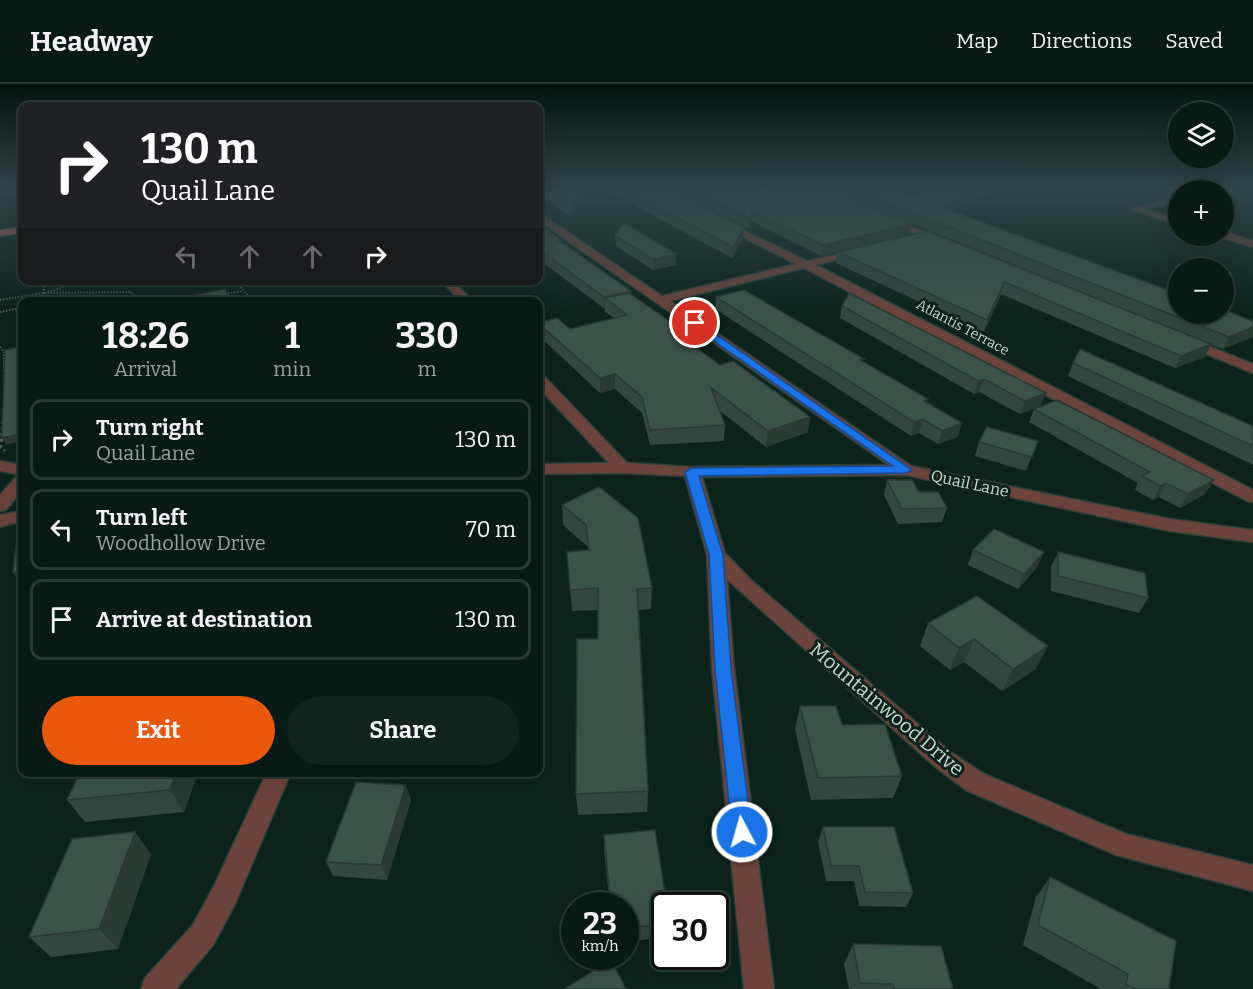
<!DOCTYPE html>
<meta charset="utf-8">
<style>
:root{--surface:#081a14;--page:#11231d;--text:#f1f3f6;--muted:#98a1a0;--line:#293834;--accent:#ea580c}
body{margin:0;font-family:Bitter,serif;background:var(--page);color:var(--text);height:100vh;display:flex;flex-direction:column;font-size:22px;white-space:nowrap}
*{box-sizing:border-box;margin:0}
p{font-size:20px;color:var(--muted)}
.icon{flex:none;width:33px;height:33px;fill:none;stroke:currentColor;stroke-width:2;stroke-linecap:round;stroke-linejoin:round}
.map{position:relative;flex:1;overflow:hidden}
.details{position:absolute;left:18px;top:213px;width:525px;height:480px;display:flex;flex-direction:column;background:var(--surface);border-radius:12px;box-shadow:0 6px 24px #0002,0 0 0 2px var(--line)}
.details>*{flex:none}
.hud{position:absolute;left:18px;top:18px;width:525px;height:183px;border-radius:12px;box-shadow:0 6px 24px #0002,0 0 0 2px var(--line);background:#202124;color:#fff;overflow:hidden}
.buttons{position:absolute;left:1168px;top:18px;display:grid;gap:12px}
.buttons a{display:grid;place-items:center;width:66px;height:66px;border-radius:50%;background:var(--surface);box-shadow:0 6px 24px #0002,0 0 0 2px var(--line);font-size:30px}
.speed{position:absolute;left:561px;top:808px;display:flex;gap:12px;font-size:30px;font-weight:700;text-align:center}
.speed>*{display:grid;place-content:center;width:78px;height:78px;border-radius:50%;background:var(--surface);box-shadow:0 6px 24px #0002,0 0 0 2px var(--line);line-height:1}
.speed small{font-size:15px;font-weight:400}
.speed .limit{border:3px solid #111;border-radius:9px;background:#fff;color:#111}
.pin{position:absolute;display:grid;place-items:center;width:51px;height:51px;color:#fff;margin:-26px;border:3px solid #fff;border-radius:50%;box-shadow:0 2px 6px #0007}
.me{position:absolute;width:66px;margin:-33px;rotate:354deg;stroke-linejoin:round;filter:drop-shadow(0 0 4px #0008)}
.turn{display:flex;align-items:center;gap:21px;height:126px;padding:0 24px;font-size:27px}
.turn .icon{width:78px;height:78px;stroke-width:2.5}
.turn b{display:block;font-size:42px;line-height:51px}
.lanes{display:flex;align-items:center;height:57px;padding:0 24px;background:#0003;justify-content:center;gap:30px;direction:ltr}
.lanes .off{opacity:.35}
.eta{display:flex;justify-content:space-evenly;align-items:center;height:102px;text-align:center}
.eta b{font-size:36px;font-weight:700;line-height:42px}
.action{display:flex;gap:12px;margin-top:auto;padding:12px 24px}
.action a{flex:1;height:69px;border-radius:36px;background:var(--accent);color:#fff;font-size:24px;font-weight:700;line-height:69px;text-align:center}
.action a+a{background:var(--page);color:var(--text)}
ul{padding:0;list-style:none}
li{display:flex;align-items:center;gap:18px;height:81px;margin:0 12px 9px;padding:0 12px;border:3px solid var(--line);border-radius:12px}
li div{flex:1}
li b{display:block;font-size:22px}
li em{font-style:normal}
header{display:flex;align-items:center;gap:36px;box-sizing:border-box;height:84px;padding:0 30px;background:var(--surface);border-bottom:2px solid var(--line)}
header strong{font-size:28px}
nav{display:flex;gap:33px;margin-inline-start:auto;font-size:21px}
.map>svg:first-child{display:block}
.lines{fill:none;stroke-linecap:round;stroke-linejoin:round}
.minor-casing{stroke:#2a4038;stroke-width:3}
.major-casing{stroke:#2a4038;stroke-width:3}
.path-far1{stroke:#485d55;stroke-width:2;stroke-dasharray:1.5 1.5;stroke-linecap:butt}
.path{stroke:#485d55;stroke-width:3;stroke-dasharray:3 3;stroke-linecap:butt}
.minor{fill:#6c433b;fill-rule:evenodd}
.major{fill:#ba6656;fill-rule:evenodd}
.wall{fill:#32473f}
.shaded-wall{fill:#293a33}
.building{fill:#3a5349;stroke:#293a33;stroke-width:1.5}
.route{fill:#1a73e8;stroke:#114b97;stroke-width:1.5}
.labels{text-anchor:middle;stroke-width:6;stroke-linejoin:round;paint-order:stroke}
.far-street-label{font-size:14px;fill:#cad8d2;stroke:#0b231b}
.street-label{font-size:16px;fill:#cad8d2;stroke:#0b231b}
.near-street-label{font-size:20px;fill:#cad8d2;stroke:#0b231b}
</style>
<header>
<strong>Headway</strong>
<nav><a>Map</a><a>Directions</a><a>Saved</a></nav>
</header>
<div class="map">
<svg width="1253" height="905" viewBox="0 0 1253 905">
<rect width="100%" height="100%" fill="#0b231b"/>
<g class="lines">
<g class="minor-casing">
<g id="minor">
<path d="M1226,105L1224,107L1211,106V105Z"/>
<path d="M1179,111V117L1145,125L1179,135V141L1130,125Z"/>
<path d="M538,128L662,212L796,180L719,141L717,139L722,136L807,177L864,165V169L816,181L1253,406V418L1247,417L804,184L670,217L911,382L1170,435L1253,446V458L1170,447L906,391L702,393L725,469L752,497L949,667L984,690L1126,750L1253,781V807L1116,771L966,706L933,681L727,495L734,584L774,905H744L712,584L707,471L685,392L622,389L538,390V380L609,379L538,303V290L543,291L627,379L692,383L889,381L538,136Z"/>
<path d="M885,134H891L946,157L937,159L885,138Z"/>
<path d="M1224,148L1253,157V163L1221,153Z"/>
<path d="M441,196H453L473,218H461Z"/>
<path d="M1186,253L1253,280V289L1182,260V254Z"/>
<path d="M0,377L22,381V391L0,387Z"/>
<path d="M22,391V406L6,426L0,427V411L16,393Z"/>
<path d="M22,427V437L0,443V431Z"/>
<path d="M267,688H291L235,820L213,861L176,905H141L145,894L193,841L215,800Z"/>
</g>
</g>
<g class="major-casing">
<path id="major" d="M22,143V149L0,152V146Z"/>
</g>
<g class="path-far1">
<path d="M44,196V218"/>
<path d="M235,196L249,213V218"/>
<path d="M48,208L74,199"/>
<path d="M225,210L243,207"/>
<path d="M0,216L44,209L131,208L140,218"/>
<path d="M236,218L249,215"/>
<path d="M0,228L22,224"/>
<path d="M0,263L4,268V288"/>
</g>
<path class="path" d="M3,337L1,363L5,367"/>
<use href="#minor" class="minor"/>
<use href="#major" class="major"/>
</g>
<g class="wall">
<path d="M538,105H586L570,132L538,112Z"/>
<path d="M605,105H667L743,154L732,174Z"/>
<path d="M669,105H892L914,113L934,105H997V106L951,127L1253,237L1223,265L1211,261L1205,273L1175,284L1001,210L984,248L836,179L838,168L1032,188L905,137L909,150L821,172L751,137L748,144Z"/>
<path d="M538,140L562,156V159L630,210L677,251L808,348L766,363L720,327L725,341L724,357L650,361L642,329L615,305L600,309L539,252L538,238L570,245L614,234L605,228V225L538,175Z"/>
<path d="M615,152L676,181L653,186L616,162Z"/>
<path d="M716,213L863,278L928,315L927,318L962,339L957,353L938,360L919,349L911,352L715,225Z"/>
<path d="M842,222L1046,309L1040,322L1020,330L979,308L974,310L840,234Z"/>
<path d="M1073,279L1253,342V381L1068,292Z"/>
<path d="M1034,325L1205,410L1180,424L1159,413L1153,416L1135,406L1138,399L1029,338Z"/>
<path d="M1038,357L1026,387L975,372L979,358Z"/>
<path d="M887,396L919,408L947,424L942,438L898,440L884,411Z"/>
<path d="M599,403L652,504L651,525L639,526L648,707L647,728L578,731L576,710L598,555V526L572,527L567,468L588,466L587,462L563,441L562,421Z"/>
<path d="M973,466L1044,468L1037,483L1018,505L968,481Z"/>
<path d="M1058,468L1148,514L1139,529L1051,507V483Z"/>
<path d="M977,512L1036,585L1002,607L964,578L950,586L920,562L928,539Z"/>
<path d="M800,622L842,641L902,692L893,714L811,716L795,645Z"/>
<path d="M198,688L184,728L85,738L67,716Z"/>
<path d="M411,716L387,796L333,792L326,778Z"/>
<path d="M823,743L913,809L906,823L859,822L854,797H826L818,758Z"/>
<path d="M604,751L664,822V853L626,858V822H610L604,766Z"/>
<path d="M151,770L118,865L51,873L29,853Z"/>
<path d="M1050,793L1169,905H1101L1023,861L1036,813Z"/>
<path d="M853,860L953,905H849L844,880Z"/>
</g>
<g class="shaded-wall">
<path d="M0,105H22V112L0,115Z"/>
<path d="M580,105H586L570,132V122Z"/>
<path d="M981,105H997V106L937,133L940,123Z"/>
<path d="M752,127L751,137L748,144L749,134Z"/>
<path d="M911,140L909,150L821,172L823,161Z"/>
<path d="M744,143L743,154L732,174L733,163Z"/>
<path d="M676,170V181L653,186V175Z"/>
<path d="M482,196H496L483,199Z"/>
<path d="M1004,198L1001,210L984,248L987,236Z"/>
<path d="M631,207L630,218L605,214V225L604,213Z"/>
<path d="M678,243L677,257L670,245Z"/>
<path d="M1253,243V253L1223,265L1229,253Z"/>
<path d="M1211,260L1205,273L1175,284L1181,272Z"/>
<path d="M615,290V305L600,309V294Z"/>
<path d="M984,295L979,308L974,310L978,297Z"/>
<path d="M1046,309L1040,322L1020,330L1025,317Z"/>
<path d="M810,333L808,348L766,363L768,347Z"/>
<path d="M923,335L919,349L911,352L914,338Z"/>
<path d="M962,339L957,353L938,360L942,347Z"/>
<path d="M22,349V357L6,361L2,354Z"/>
<path d="M1214,396L1205,410L1180,424L1188,410Z"/>
<path d="M1166,399L1159,413L1153,416L1160,402Z"/>
<path d="M1044,468L1037,483L1018,505L1024,490Z"/>
<path d="M22,486V503L13,489Z"/>
<path d="M974,555L964,578L950,586L959,564Z"/>
<path d="M1048,562L1036,585L1002,607L1013,585Z"/>
<path d="M176,688H198L184,728L170,706Z"/>
<path d="M406,701L411,716L387,796L381,781Z"/>
<path d="M135,748L151,770L118,865L99,845Z"/>
</g>
<g class="building">
<path d="M542,105H580L570,122Z"/>
<path d="M623,105H667L744,143L733,163Z"/>
<path d="M689,105H828L911,140L823,161L752,127L749,134Z"/>
<path d="M851,105H892L914,113L934,105H981L940,123L1179,210V230H1224V226L1253,237V243L1229,253Z"/>
<path d="M624,139L676,170L653,175L615,152Z"/>
<path d="M538,140L562,156H558L631,207L604,213L538,165Z"/>
<path d="M927,147L1211,260L1181,272L1004,198L987,236L838,168Z"/>
<path d="M225,205L231,218H160Z"/>
<path d="M744,206L864,275L860,276L928,315L924,317L962,339L942,347L923,335L914,338L716,213Z"/>
<path d="M629,209L678,243L670,245L720,281L733,277L810,333L768,347L711,304L725,341L650,346L642,313L615,290L600,294L538,239L557,234L570,245L627,231L605,214Z"/>
<path d="M849,209L1046,309L1025,317L984,295L978,297L842,222Z"/>
<path d="M22,263V349L2,354L5,266Z"/>
<path d="M1080,265L1253,342V362L1073,279Z"/>
<path d="M1057,316L1214,396L1188,410L1166,399L1160,402L1142,392L1150,388L1034,325Z"/>
<path d="M987,343L1038,357L1032,373L979,358Z"/>
<path d="M887,396H912L919,408H938L947,424L902,425Z"/>
<path d="M599,403L638,434L652,504L637,505L648,707L576,710L577,555H598V504L570,506L567,468L589,466L586,441L562,421Z"/>
<path d="M994,445L1044,468L1024,490L973,466Z"/>
<path d="M22,460V486L13,489L16,461Z"/>
<path d="M1058,468L1145,489L1148,514L1058,492Z"/>
<path d="M977,512L1048,562L1013,585L974,555L959,564L928,539Z"/>
<path d="M800,622H836L842,641L885,640L902,692L818,694Z"/>
<path d="M80,688H176L170,706L67,716Z"/>
<path d="M356,698L406,701L381,781L326,778Z"/>
<path d="M823,743H894L913,809L865,808L859,782H831Z"/>
<path d="M655,746L667,822H664V840L626,844V822H611L604,751Z"/>
<path d="M135,748L99,845L29,853L72,755Z"/>
<path d="M1050,793L1176,857L1169,905H1135L1126,900L1128,890L1038,841Z"/>
<path d="M853,860L941,862L953,905H894L893,900L860,899Z"/>
<path d="M611,876L626,905H564Z"/>
</g>
<linearGradient id="sky" x2="0" y2="1"><stop stop-color="#06130f"/><stop offset="0.45" stop-color="#2e454a"/><stop offset="1" stop-color="#2e454a" stop-opacity="0"/></linearGradient>
<rect width="1253" height="232" fill="url(#sky)"/>
<path class="route" d="M695,236L912,386L906,389L699,392L723,471L731,585L752,748L749,754L742,757L735,754L732,748L715,585L709,471L685,388L692,384L893,382L691,241V237Z"/>
<g class="labels">
<g class="far-street-label">
<text transform="translate(963 243) rotate(28)" y="5">Atlantis Terrace</text>
</g>
<g class="street-label">
<text transform="translate(970 399) rotate(12)" y="6">Quail Lane</text>
</g>
<g class="near-street-label">
<text transform="translate(887 625) rotate(40)" y="7">Mountainwood Drive</text>
</g>
</g>
</svg>
<div class="buttons">
<a><svg class="icon" aria-label="layers" viewBox="0 0 24 24"><path d="M12 4l9 5-9 5-9-5zM3 14l9 5 9-5"/></svg></a>
<a>+</a>
<a>−</a>
</div>
<div class="speed"><div>23<small>km/h</small></div><div class="limit">30</div></div>
<div class="pin" style="left:695px;top:239px;background:#d93025"><svg class="icon" aria-label="arrive" viewBox="0 0 24 24"><path d="M6 21V4h12l-3 4 3 4H6"/></svg></div>
<svg class="me" style="left:742px;top:748px" viewBox="-20 -20 40 40"><circle r="17" fill="#1a73e8" stroke="#fff" stroke-width="3"/><path d="M0-11L8 9 0 5-8 9z" fill="#fff"/></svg>
<div class="hud">
<div class="turn"><svg class="icon" aria-label="right" viewBox="0 0 24 24"><path d="M7 20v-9h11M14 6l5 5-5 5"/></svg><div><b>130 m</b>Quail Lane</div></div>
<div class="lanes"><svg class="icon off" aria-label="left" viewBox="0 0 24 24"><path d="M17 20v-9H6M10 6l-5 5 5 5"/></svg><svg class="icon off" aria-label="ahead" viewBox="0 0 24 24"><path d="M12 20V5M6 11l6-6 6 6"/></svg><svg class="icon off" aria-label="ahead" viewBox="0 0 24 24"><path d="M12 20V5M6 11l6-6 6 6"/></svg><svg class="icon" aria-label="right" viewBox="0 0 24 24"><path d="M7 20v-9h11M14 6l5 5-5 5"/></svg></div>
</div>
<section class="details">
<div class="eta">
<div><b>18:26</b><p>Arrival</p></div>
<div><b>1</b><p>min</p></div>
<div><b>330</b><p>m</p></div>
</div>
<ul>
<li><svg class="icon" aria-label="right" viewBox="0 0 24 24"><path d="M7 20v-9h11M14 6l5 5-5 5"/></svg><div><b>Turn right</b><p>Quail Lane</p></div><em>130 m</em></li>
<li><svg class="icon" aria-label="left" viewBox="0 0 24 24"><path d="M17 20v-9H6M10 6l-5 5 5 5"/></svg><div><b>Turn left</b><p>Woodhollow Drive</p></div><em>70 m</em></li>
<li><svg class="icon" aria-label="arrive" viewBox="0 0 24 24"><path d="M6 21V4h12l-3 4 3 4H6"/></svg><div><b>Arrive at destination</b></div><em>130 m</em></li>
</ul>
<div class="action"><a>Exit</a><a>Share</a></div>
</section>
</div>
